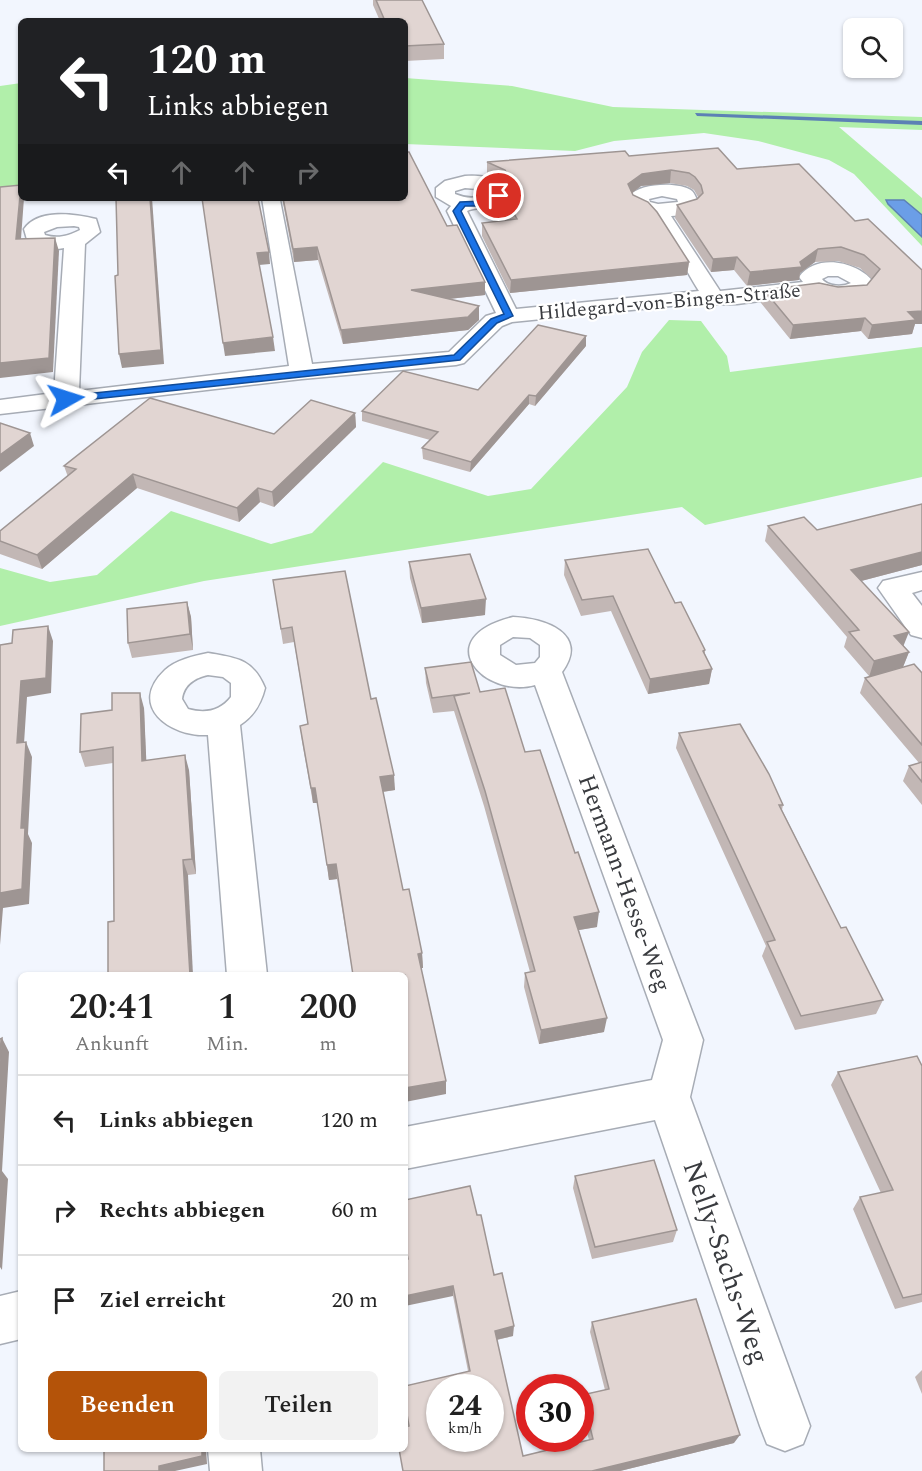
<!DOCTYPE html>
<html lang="de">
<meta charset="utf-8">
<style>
:root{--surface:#fff;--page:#f2f2f2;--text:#222;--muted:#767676;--line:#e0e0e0;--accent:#b45309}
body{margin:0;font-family:Spectral,serif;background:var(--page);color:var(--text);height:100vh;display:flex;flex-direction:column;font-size:22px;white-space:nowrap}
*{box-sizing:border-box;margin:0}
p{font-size:20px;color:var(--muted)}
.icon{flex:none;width:33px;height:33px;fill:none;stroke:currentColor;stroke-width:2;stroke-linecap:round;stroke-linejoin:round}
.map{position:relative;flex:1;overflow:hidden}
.sheet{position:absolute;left:18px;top:972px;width:390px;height:480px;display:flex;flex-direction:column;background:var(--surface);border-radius:9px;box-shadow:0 2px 4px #0004}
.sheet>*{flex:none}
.guide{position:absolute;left:18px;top:18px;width:390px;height:183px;border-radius:9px;box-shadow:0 2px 4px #0004;background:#202124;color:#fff;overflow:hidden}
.buttons{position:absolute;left:843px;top:18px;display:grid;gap:12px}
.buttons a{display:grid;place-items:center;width:60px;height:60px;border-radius:9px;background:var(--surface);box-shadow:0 2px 4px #0004;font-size:30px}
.speed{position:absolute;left:426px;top:1374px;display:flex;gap:12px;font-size:30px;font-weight:700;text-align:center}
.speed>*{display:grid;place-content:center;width:78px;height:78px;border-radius:50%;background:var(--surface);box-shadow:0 2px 4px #0004;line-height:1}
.speed small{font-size:15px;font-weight:400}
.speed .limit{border:9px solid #d22;background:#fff;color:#111}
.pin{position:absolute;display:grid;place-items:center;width:51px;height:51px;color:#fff;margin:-26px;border:3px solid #fff;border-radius:50%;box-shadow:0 2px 6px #0007}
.me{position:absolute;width:66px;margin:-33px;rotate:84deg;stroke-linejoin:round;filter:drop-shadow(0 0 4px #0008)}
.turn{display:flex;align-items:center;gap:21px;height:126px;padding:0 30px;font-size:27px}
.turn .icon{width:78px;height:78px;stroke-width:2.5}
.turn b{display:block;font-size:42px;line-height:51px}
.lanes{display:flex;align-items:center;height:57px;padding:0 30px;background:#0003;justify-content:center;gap:30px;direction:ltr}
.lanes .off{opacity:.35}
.eta{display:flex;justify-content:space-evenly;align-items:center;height:102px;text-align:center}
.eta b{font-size:36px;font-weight:600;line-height:42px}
.action{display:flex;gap:12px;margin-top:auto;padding:12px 30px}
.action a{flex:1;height:69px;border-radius:9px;background:var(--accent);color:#fff;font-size:24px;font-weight:600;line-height:69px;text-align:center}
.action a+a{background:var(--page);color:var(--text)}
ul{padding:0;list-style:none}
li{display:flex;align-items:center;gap:18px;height:90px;padding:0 30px;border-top:2px solid var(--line)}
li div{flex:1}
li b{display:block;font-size:22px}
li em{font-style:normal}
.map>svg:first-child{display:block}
.green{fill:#b1efaa}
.water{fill:#6b9ee7;stroke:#5c80b5;stroke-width:1.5}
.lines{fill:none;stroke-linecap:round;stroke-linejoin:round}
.stream{fill:#5c80b5;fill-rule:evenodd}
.minor-casing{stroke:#a7acb5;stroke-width:3}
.minor{fill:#fff;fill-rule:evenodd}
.wall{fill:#c2b7b5}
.shaded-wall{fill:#9e9593}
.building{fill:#e1d5d2;stroke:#9e9593;stroke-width:1.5;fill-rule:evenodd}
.route{fill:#1a73e8;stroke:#114b97;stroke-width:1.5}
.labels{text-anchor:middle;stroke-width:4.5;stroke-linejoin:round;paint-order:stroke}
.far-street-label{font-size:20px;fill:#393b3f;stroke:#fff}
.street-label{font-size:24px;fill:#393b3f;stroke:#fff}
.near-street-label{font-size:28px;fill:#393b3f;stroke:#fff}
</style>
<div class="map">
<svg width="922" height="1471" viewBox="0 0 922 1471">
<rect width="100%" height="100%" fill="#f2f6fe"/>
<g class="green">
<path d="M405,78L512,86L613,107L922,117V130L839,127L922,198V246L854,174L829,160L758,141L704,133L614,141L575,151L405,144Z"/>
<path d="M21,83V192L0,196V86Z"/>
<path d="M669,320L701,321L727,356L730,372L922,347V477L705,525L682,507L204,581L0,626V568L50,582L97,575L171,511L271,544L312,533L383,462L488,496L531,489L627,387L642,352Z"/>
</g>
<path class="water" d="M886,200H904L922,215V237L888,204Z"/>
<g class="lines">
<path class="stream" d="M695,113L922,121V125L697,116Z"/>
<g class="minor-casing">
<g id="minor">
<path d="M465,176C482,175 506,177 509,196C498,211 480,205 467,211L516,309L699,291C685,269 668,234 651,216C641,205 634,217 629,196C639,183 680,181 692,191C695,194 697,200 699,204C693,213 681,216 671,216L720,291L803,282L799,277C817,252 860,262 875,284L863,296L855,297L835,298L816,294L737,304L681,305L512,322L502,326L464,363L456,365L302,379L0,414V400L54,393L64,248L52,250L28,243L24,229C38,208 76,214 96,219L100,232L85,244L79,391L289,366L262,198L280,200L312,364L449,352L486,316L496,313L447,211L451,206L436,197V188L445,181ZM465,188L489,190V193C477,199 467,199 455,194V191ZM662,196L677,199L678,202L658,204L650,202L649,199ZM74,226L79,227L80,230C68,236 58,239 45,235L44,232L57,227ZM828,276H838L851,283C843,287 828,287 822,279Z"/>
<path d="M922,572V590L912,593L922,606V638L911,635L878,588L883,581Z"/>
<path d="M513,617C545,618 590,634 562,672L703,1040L690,1097L810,1426L803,1444L785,1451L767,1444L760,1426L655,1120L405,1169V1127L652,1080L663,1040L535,685C484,699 428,638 513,617ZM513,637L530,638L540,645V657L535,663L516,665L500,655V645Z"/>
<path d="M208,653C237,658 253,659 265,688C261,704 254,716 240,725L267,975H227L208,735C170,737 127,706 165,670C176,660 193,656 208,653ZM208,675L223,677L231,683V697C220,711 206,714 188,709L182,699C184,684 195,678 208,675Z"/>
<path d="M21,1291V1339L0,1344V1296Z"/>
<path d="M208,1449H260L262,1471H210Z"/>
</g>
</g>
<use href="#minor" class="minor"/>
</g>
<g class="wall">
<path d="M373,0H422L444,44V59L405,61V21H380L373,5Z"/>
<path d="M629,156L737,169L855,221L922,270V324H915L912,334L868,339L861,331L790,339L761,303L764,290L867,285L872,279L860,268L838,261L815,262L800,273L799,280L747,286L734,270L711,272L675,218L677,205L697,199L698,197L694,190L687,186L670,183L641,186L632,193L633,195L689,262L687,275L510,293L482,236V223L510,220L502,205V193L507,187L505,183L487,175V162Z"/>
<path d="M282,198H405L447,226L485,295L449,299L479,306V320L468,330L343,344L318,260L294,262Z"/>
<path d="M586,346L535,406L529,404L470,472L423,459L422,448L430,440L362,421V411L478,390Z"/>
<path d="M355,413L356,427L274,507L260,502L239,522L137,488L42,569L0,554V531L68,477L64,466L274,434Z"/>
<path d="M922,504V565L861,581L904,646L909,652L903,667L922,673V805L903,781L909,766L919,763L860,693L865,678L869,676L844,647L847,637L765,541L768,526L817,530Z"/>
<path d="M565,560L705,650V654L712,669L709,684L648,694L611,611L581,616L564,575Z"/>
<path d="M409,562L485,615L422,623L410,578Z"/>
<path d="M273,580L371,699L395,790L383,792L403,890L422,953L423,968H421L446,1081V1094L405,975H353L337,879L329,880L318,803H313L302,741L300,726L308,725L294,642L283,644Z"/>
<path d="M187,602L191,617L193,650L132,658L128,643Z"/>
<path d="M425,668L480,692L525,752L597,927L579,930L604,1032L539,1044L524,987L525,973L530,972L484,806L454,711L433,713L426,683Z"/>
<path d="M144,708L146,761L189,770L196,874L188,875L114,921L113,763L85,767L80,752L112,710Z"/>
<path d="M679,733L783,805L782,810L841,928L883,1000L876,1014L795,1030L762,956L766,946L676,748Z"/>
<path d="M922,1066V1302L895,1309L853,1209L860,1197L881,1193L831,1085L838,1072Z"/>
<path d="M575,1176L677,1230L673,1242L592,1259L573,1188Z"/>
<path d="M405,1200L477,1215L513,1336L497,1340L523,1456L589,1440L580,1406L582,1395L605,1390L590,1332L592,1322L734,1443L620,1471H403L409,1427L468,1371L453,1296L407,1259L405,1248Z"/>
<path d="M922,1370V1394L915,1377Z"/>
</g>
<g class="shaded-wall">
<path d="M671,170L670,183L641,186L627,197L628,184L642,174Z"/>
<path d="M21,185V198H24L20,252L16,239Z"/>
<path d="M150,198H152L164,364L122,368L119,354Z"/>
<path d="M55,238L59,251L53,372L0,378V363Z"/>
<path d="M317,247L318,260L294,262L293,249Z"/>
<path d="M818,249L815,262L800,273L799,280L747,286L750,272L800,262Z"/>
<path d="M269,252L270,264L259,265L257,253Z"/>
<path d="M737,257L734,270L711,272L713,259Z"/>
<path d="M689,262L687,275L510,293L511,280Z"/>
<path d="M485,282V295L411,303V290Z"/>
<path d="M479,306V320L468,330L343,344L341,330Z"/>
<path d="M922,311V324H915L912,334L868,339L872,325L908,312Z"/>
<path d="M865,318L861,331L790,339L793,325Z"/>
<path d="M586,336V346L535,406L536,396Z"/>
<path d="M273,337L275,351L225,356L223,343Z"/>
<path d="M529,395V404L470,472L471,462Z"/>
<path d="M355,413L356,427L274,507L272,492Z"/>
<path d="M30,433L34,446L0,472V455Z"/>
<path d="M133,474L137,488L42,569L37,555Z"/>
<path d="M258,488L260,502L239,522L237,508Z"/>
<path d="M922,552V565L846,585L851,570Z"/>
<path d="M486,599L485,615L422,623L421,608Z"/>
<path d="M187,602L191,617L193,650L190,634Z"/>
<path d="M48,626L53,641L51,693L27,697L23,759L17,743L21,681Z"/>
<path d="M909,632L903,647L894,636Z"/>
<path d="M909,652L903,667L869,677L874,661Z"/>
<path d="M712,669L709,684L648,694L650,679Z"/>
<path d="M140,693L144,708L147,776L142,761Z"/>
<path d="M26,742L32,757L28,834L32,843L29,904L3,908L0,945V893L21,828Z"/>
<path d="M185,755L189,770L196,874L192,859Z"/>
<path d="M394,775L395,790L381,792L380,777Z"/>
<path d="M311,788H315L318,803H313Z"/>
<path d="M183,860L188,875L193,975H190Z"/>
<path d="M336,864L337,879L329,880L327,865Z"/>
<path d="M599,912L597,927L573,931L574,917Z"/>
<path d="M422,953L423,968H419L418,954Z"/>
<path d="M607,1018L604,1032L539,1044L541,1030Z"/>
<path d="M2,1038L9,1052L2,1171L8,1179L2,1270L0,1267V1062Z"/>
<path d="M446,1081V1094L405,1102V1088Z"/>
<path d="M453,1286V1296L405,1306V1296Z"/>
<path d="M514,1326L513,1336L495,1340V1331Z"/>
<path d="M740,1435L734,1443L620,1471H592Z"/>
<path d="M202,1449H206L207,1464L175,1471H159V1466Z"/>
</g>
<g class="building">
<path d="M376,0H422L444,44L405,46V21H385Z"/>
<path d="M718,148L737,169L799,164L855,221L868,219L922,270V311L908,312L916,320L872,325L865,318L793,325L764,290L819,283L838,287L867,285L880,269L864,255L841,247L818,249L800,262L802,267L750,272L737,257L713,259L677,205L697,199L703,193L701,185L695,177L689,173L671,170L642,174L628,184L633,195L648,202L657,212L689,262L511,280L482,223L517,219L502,193L512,183L505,170L487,162L625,151L629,156Z"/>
<path d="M405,152H409L447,226L457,225L485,282L411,290L479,306L468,317L341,330L317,247L293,249L283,198H405Z"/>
<path d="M21,185L16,239L55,238L49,358L0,363V187Z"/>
<path d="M116,198H150L161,350L119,354L115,276L118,275Z"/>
<path d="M202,198H258L269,252L257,253L273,337L223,343Z"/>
<path d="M538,325L586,336L536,396L529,395L471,462L422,448L438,432L362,411L403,371L478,390Z"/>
<path d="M150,398L274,434L311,400L355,413L272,492L258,488L237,508L133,474L37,555L0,541V531L76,469L64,466Z"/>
<path d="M0,423L30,433L0,455Z"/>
<path d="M922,504V552L851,570L909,632L894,636L909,652L874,661L849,632L859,630L768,526L804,517L817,530Z"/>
<path d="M648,549L675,603L681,602L705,650L703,651L712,669L650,679L613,596L582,600L565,560Z"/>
<path d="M470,554L486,599L421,608L409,562Z"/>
<path d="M345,571L371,699L376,698L394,775L380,777L403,890L409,889L422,953L418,954L446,1081L405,1088V975H353L336,864L327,865L315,788H311L300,726L308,724L292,627L281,629L273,580Z"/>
<path d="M187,602L190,634L128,643L127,609Z"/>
<path d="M48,626L46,678L21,681L17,743L26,742L21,828H25L22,889L0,893V645L12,643L13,630Z"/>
<path d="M471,662L480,692L505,688L525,752L540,750L575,853L578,852L599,912L574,917L607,1018L541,1030L525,973L535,971L485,791L454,696L470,693L432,698L425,668Z"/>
<path d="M914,664L922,673V745L865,678Z"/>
<path d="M112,693H140L142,761L185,755L192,859L183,860L190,975H108V922L114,921L113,747L80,752L81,714L112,710Z"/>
<path d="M740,724L769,774L783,805H779L841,928L846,927L883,1000L801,1016L767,942L775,940L679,733Z"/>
<path d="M922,762V782L909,766Z"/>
<path d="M2,1038L0,1062V1039Z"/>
<path d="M917,1056L922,1066V1294L903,1298L860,1197L893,1190L838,1072Z"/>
<path d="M654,1160L677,1230L595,1247L575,1176Z"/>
<path d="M470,1186L477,1215H481L494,1275L502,1273L514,1326L495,1331L523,1456L593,1439L582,1395L609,1389L592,1322L696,1299L740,1435L592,1471H403L399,1449H405V1427L409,1426L405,1402V1386L470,1371L453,1286L405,1296V1260L408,1259L405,1243V1200ZM440,1388H490V1438H440Z"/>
<path d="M104,1449H202V1456L159,1466V1471H104Z"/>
</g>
<path class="route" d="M499,194L502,198L485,206H465L461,211L513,316L497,323L460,360L66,402L61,399L66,396L454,355L491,319L504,314L453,211L460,202L483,201Z"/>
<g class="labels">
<g class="far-street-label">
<text transform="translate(669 301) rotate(-5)" y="7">Hildegard-von-Bingen-Straße</text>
</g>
<g class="street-label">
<text transform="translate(625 883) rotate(70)" y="8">Hermann-Hesse-Weg</text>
</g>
<g class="near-street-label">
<text transform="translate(727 1262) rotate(71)" y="10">Nelly-Sachs-Weg</text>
</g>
</g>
</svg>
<div class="buttons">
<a><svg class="icon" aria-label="search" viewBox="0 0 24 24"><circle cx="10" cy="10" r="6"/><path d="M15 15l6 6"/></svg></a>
</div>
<div class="speed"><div>24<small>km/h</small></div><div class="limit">30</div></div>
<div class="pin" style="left:499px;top:196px;background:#d93025"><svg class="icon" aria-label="arrive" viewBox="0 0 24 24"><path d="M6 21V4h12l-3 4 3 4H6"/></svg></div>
<svg class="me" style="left:66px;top:399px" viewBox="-20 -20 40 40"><path d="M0-17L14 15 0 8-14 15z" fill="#1a73e8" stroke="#fff" stroke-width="4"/></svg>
<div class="guide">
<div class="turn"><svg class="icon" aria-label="left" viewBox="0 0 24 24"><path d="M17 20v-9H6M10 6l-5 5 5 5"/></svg><div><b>120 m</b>Links abbiegen</div></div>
<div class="lanes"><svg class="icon" aria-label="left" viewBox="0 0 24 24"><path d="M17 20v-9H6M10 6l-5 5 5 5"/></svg><svg class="icon off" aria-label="ahead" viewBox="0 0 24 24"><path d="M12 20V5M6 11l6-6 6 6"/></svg><svg class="icon off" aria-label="ahead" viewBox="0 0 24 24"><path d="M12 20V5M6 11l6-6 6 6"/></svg><svg class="icon off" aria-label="right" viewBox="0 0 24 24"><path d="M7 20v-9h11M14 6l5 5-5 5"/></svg></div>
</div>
<section class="sheet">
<div class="eta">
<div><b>20:41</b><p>Ankunft</p></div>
<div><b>1</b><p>Min.</p></div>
<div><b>200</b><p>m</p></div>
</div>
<ul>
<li><svg class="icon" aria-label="left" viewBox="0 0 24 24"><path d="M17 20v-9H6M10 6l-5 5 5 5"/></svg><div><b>Links abbiegen</b></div><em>120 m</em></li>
<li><svg class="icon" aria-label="right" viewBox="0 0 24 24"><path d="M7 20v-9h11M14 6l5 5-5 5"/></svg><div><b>Rechts abbiegen</b></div><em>60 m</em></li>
<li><svg class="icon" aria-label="arrive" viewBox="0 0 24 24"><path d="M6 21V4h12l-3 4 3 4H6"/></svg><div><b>Ziel erreicht</b></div><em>20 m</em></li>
</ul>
<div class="action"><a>Beenden</a><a>Teilen</a></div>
</section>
</div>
